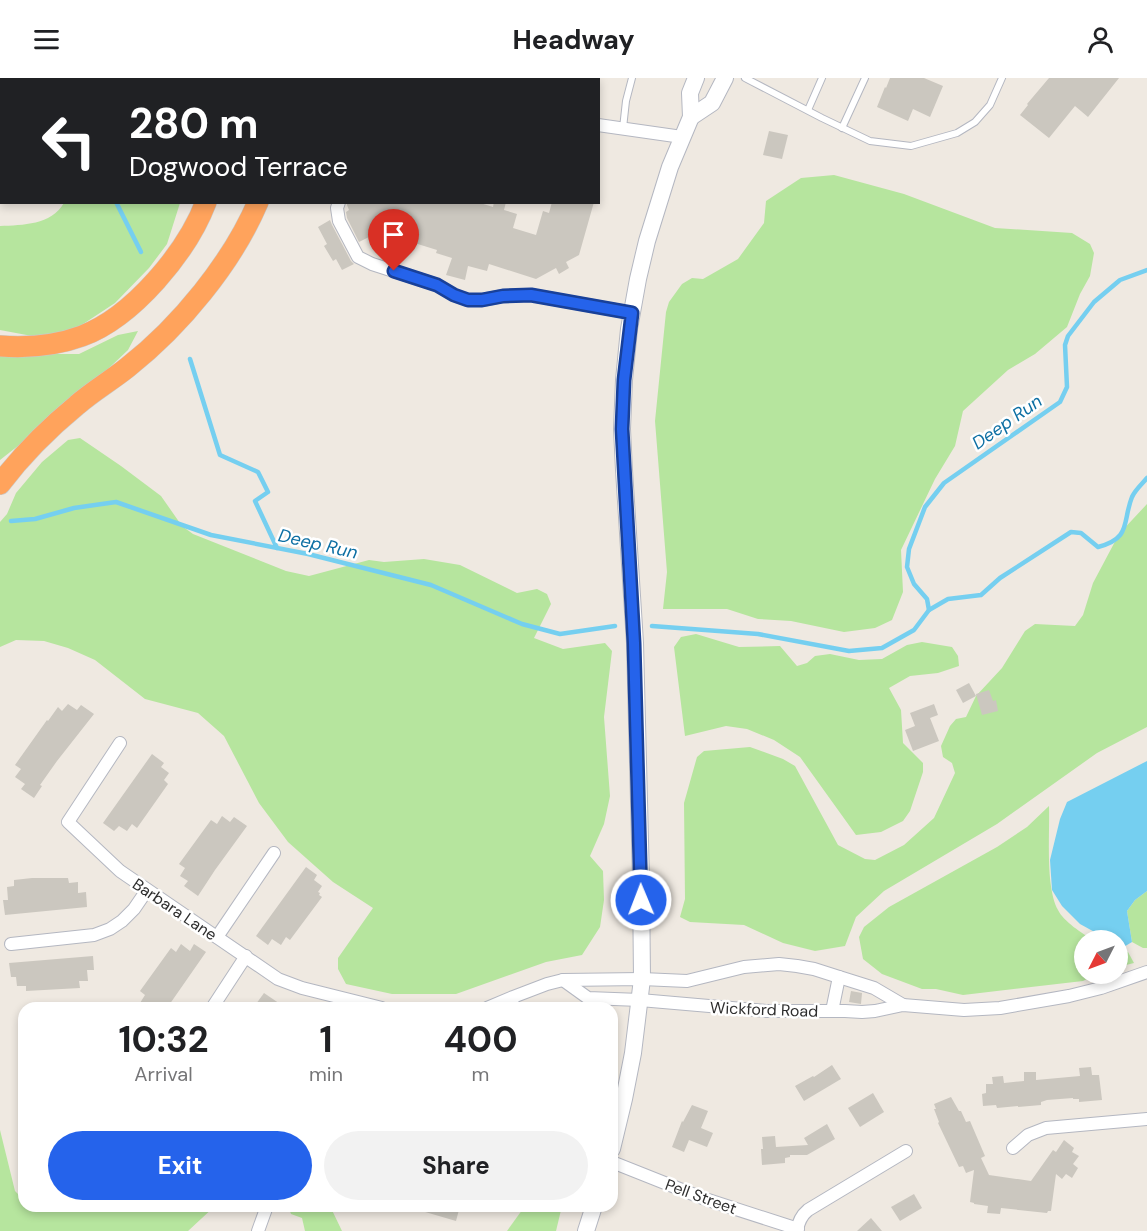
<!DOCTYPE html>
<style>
:root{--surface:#fff;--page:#f2f2f2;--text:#202124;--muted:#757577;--accent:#2563eb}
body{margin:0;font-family:"DM Sans",sans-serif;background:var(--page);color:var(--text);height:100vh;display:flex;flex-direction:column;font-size:22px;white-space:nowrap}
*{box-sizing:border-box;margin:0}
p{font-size:20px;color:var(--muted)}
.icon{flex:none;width:33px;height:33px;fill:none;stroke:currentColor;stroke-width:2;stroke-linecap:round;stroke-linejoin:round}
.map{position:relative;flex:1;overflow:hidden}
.panel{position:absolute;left:18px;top:924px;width:600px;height:210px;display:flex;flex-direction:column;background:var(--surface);border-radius:18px;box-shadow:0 3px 9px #0003}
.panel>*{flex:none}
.guide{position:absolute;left:0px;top:0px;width:600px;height:126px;box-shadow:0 3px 9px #0003;background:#202124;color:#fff;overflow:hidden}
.needle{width:39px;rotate:228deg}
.controls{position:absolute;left:1074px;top:852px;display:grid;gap:12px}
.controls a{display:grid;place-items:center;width:54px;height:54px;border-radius:50%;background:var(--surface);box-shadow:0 3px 9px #0003;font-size:30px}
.pin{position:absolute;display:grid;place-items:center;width:51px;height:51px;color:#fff;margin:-62px -26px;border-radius:50% 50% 50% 0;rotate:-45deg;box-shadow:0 0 6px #0007}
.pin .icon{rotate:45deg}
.me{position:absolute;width:66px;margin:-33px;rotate:359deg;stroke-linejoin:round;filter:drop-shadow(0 0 4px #0008)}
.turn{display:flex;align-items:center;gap:21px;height:126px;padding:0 30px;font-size:27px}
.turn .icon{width:78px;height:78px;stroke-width:2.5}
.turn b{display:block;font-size:42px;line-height:51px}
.eta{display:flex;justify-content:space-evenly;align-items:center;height:102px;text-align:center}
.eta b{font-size:36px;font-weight:700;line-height:42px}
.button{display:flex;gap:12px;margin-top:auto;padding:12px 30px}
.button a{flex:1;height:69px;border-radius:36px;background:var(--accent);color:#fff;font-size:24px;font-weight:700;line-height:69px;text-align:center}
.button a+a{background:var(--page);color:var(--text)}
header{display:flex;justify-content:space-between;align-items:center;height:78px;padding:0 30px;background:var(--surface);font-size:27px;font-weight:700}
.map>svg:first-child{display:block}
.green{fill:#b6e59e}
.water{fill:#75cff0}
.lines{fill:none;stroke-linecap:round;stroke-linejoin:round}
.stream{stroke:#75cff0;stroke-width:4.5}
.building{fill:#cbc7bf}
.service-casing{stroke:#b4b7c1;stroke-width:8}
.minor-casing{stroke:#b4b7c1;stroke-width:14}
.secondary-casing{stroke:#b4b7c1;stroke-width:18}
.motorway-casing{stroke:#c9c9c9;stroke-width:22}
.service{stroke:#fff;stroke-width:6}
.minor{stroke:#fff;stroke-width:12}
.secondary{stroke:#fff;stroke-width:16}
.motorway{stroke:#ffa35c;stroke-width:21}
.route-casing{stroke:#184099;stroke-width:15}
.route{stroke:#2563eb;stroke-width:10}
.labels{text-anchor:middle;stroke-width:5;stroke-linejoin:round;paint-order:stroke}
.street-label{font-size:16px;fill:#2e2e2e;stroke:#fff}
.water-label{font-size:18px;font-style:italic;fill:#0d6fa3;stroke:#fff}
</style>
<header><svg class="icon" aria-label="menu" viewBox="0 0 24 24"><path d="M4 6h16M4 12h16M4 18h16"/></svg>Headway<svg class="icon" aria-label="person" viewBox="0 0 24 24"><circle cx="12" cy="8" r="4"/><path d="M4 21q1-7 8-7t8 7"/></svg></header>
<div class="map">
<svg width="1147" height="1153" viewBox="0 0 1147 1153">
<rect width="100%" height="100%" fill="#efe9e1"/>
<g class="green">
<rect x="69" y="0" width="147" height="1"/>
<path d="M834,97L904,116L995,150L1072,155L1090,166L1094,175L1090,198L1080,216L1067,249L1035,276L1008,292L963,333L955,368L935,401L901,472L903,514L892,542L875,550L844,554L791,543L758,541L727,531H663L667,494L655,343L666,234L669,224L682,206L692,200L703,201L738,181L764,145L766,123L801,100Z"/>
<path d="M64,125H180L167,166L149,190L115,225L71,254L32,258L0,252V148C23,147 51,147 64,125Z"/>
<path d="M138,253L128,272L70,327L0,382V268L24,276H79L118,257Z"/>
<path d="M80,360L121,388L161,418L182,448L193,456L286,493L309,498L369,482L384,484L424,481L460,487L517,515L537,511L547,516L551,526L534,560L563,571L605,565L612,573L604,639L610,718L604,746L590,778L603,793L604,822L600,849L582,877L546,884L456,916H392L346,906L338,891V880L373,830L333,804L288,764L259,725L224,658L198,635L145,621L95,582L68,570L44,563L16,562L0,569V444L7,436L16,415L42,384L68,362Z"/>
<path d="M1147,426V649L1097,675L997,746L884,813L856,839L845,868L815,873L783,865L744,847L690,844L680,839L685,821L684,725L697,679L704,673L750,669L783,681L795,688L838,767L865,781L875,782L904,767L934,740L955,695L952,685L943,679L941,668L950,648L956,641L966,639L976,618L1002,590L1025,553L1035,546L1075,548L1083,537L1093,505L1119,456Z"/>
<path d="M696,556L739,569L780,568L797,588L807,585L815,578L830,576L859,582L882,581L907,567L922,564L952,569L958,578L959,588L938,595L910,598L889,610L901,632L903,665L923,685V694L910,733L903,743L881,754L856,757L800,679L774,662L747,651L726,648L685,658L674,569L681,559Z"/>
<path d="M1049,728C1050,756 1045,808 1058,832C1063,843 1083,856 1093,862H1084V896H1097L1083,903L963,917L936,911H922L882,896L863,881L859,859L864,849L889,829L997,769L1027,749Z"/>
<path d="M1147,813V870H1143L1132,864L1127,833L1135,822Z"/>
<path d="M1118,871L1128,874L1134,885L1118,889Z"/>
<path d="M0,1052L15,1113L24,1122V1128H42L54,1132L122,1131L130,1128H215L188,1153H0Z"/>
<path d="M288,1128H330L342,1153H305L302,1140L291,1136Z"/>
<path d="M525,1128H562L556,1153H507Z"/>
</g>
<path class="water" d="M1147,683V813L1135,822L1127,833L1132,864L1122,870L1118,867V862H1109L1080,846L1062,828L1052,812L1050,782L1060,741L1067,724Z"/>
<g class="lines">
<g class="stream">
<path d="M106,2V0"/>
<path d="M116,124L141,174"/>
<path d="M190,281L220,377L258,394L268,414L255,423L277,470"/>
<path d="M11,443L35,441L74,430L116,424L211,457L308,476L431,507L522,546L560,556L615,548"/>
<path d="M929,532L927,521L914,506L907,489L909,471L925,429L944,405L1060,324L1067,309L1065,267L1068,258L1094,224L1120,202L1147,192"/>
<path d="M652,548L758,556L849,573L882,570L914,552L929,532L948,521L981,517L1000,500L1071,454L1081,455L1098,469C1132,460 1122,444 1132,419C1135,412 1142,406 1147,400"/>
</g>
</g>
<g class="building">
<path d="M890,0H924L943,8L930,39L913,31L908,43L877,29L885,9L886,10Z"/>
<path d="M1049,0H1119L1088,39L1075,28L1049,60L1020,37L1028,27L1027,26Z"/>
<path d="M769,53L788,57L782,81L763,77Z"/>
<path d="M347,124H477L493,129L494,124H506L504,132L517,136L513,150L536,157L543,133L549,135L552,124H594L579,177L566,184L569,190L559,196L556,190L536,201L489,186L487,193L468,188L465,202L446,197L452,180L436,175L437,172L379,154L359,164L347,140L346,134L349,132L347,127Z"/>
<path d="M330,142L332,147L351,183L354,186L342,192L336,181L333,183L324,168L327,166L318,149Z"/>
<path d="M969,605L976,618L963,625L956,612Z"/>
<path d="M989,612L993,623L996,622L998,633L982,637L976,616Z"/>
<path d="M68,626L77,632L81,627L94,636L57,683L40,707L42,708L34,720L21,711L25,706L15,699L21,691L15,687L47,642L48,643L58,629L62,633Z"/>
<path d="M934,626L938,637L930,640L939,663L913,673L905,652L915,648L910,635Z"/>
<path d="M152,676L164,685L161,689L169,695L164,702L168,706L137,750L132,746L127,753L119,748L114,753L103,745Z"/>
<path d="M222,738L230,744L234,739L247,748L215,792L198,818L184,808L188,803L180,798L185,790L179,786L211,742L217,746Z"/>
<path d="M306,789L317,797L314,802L322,808L318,814L320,815L319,817L322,819L290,862L286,859L281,867L272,861L268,867L256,858Z"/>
<path d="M32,800H68L69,805L78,804V815L86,814L87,829L5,837L3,822H8L7,809L14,808V802Z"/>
<path d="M181,866L190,873L194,866L206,874L167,930H148L140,925L145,917L140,913L171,870L176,874Z"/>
<path d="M93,878L94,892H87L88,903H79L80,910L26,913V908H17L16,899H11L9,885Z"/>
<path d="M851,913L862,915L861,926L849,924Z"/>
<path d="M264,915L286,930H253Z"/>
<path d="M832,987L841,1001L804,1023L795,1008L813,998L814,999Z"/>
<path d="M1091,989L1092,997H1099L1102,1022L1079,1024V1021H1073V1020L1047,1022L1041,1024V1027L1018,1029V1028L997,1030L996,1027L983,1028L982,1016L986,1015V1006H993L992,999L1003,998L1004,1005L1024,1003V994H1036V1002L1080,998L1079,990Z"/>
<path d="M873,1015L884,1034L860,1049L848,1030Z"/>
<path d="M951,1019L959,1033H961L966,1044L970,1043L985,1078L981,1080L989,1097L1031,1103L1053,1072L1056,1074L1064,1062L1074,1070L1072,1074L1079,1078L1073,1086L1078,1090L1072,1100L1066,1096L1062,1101L1056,1096L1051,1133H1048L1047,1135L1001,1130L1000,1136L987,1135L988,1128L974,1126V1125L970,1124L974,1092L966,1095L963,1088L959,1089L938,1045L939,1044L934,1031H936L934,1026Z"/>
<path d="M692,1027L708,1033L701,1050L713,1055L707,1069L689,1062L684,1074L672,1069L682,1043L683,1044Z"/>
<path d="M827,1046L835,1061L807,1077H790V1079L785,1080V1085L762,1087L761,1071H763L762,1059L775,1058L776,1069L808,1067L804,1060Z"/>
<path d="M914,1116L922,1130L900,1143L891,1129Z"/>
<path d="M416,1128H460L456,1143L415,1131Z"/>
<path d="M871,1140L882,1153H857Z"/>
</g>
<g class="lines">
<g class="service-casing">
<g id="service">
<path d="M745,0L822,40L870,63L911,68L957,55L975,44L990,27L1002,0"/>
<path d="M808,32L822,0"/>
<path d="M623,50L626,23L632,0"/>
<path d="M842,50L865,0"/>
<path d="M513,919L518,930"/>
</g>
</g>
<g class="minor-casing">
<g id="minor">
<path d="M598,47L682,59"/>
<path d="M339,124L337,130L339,143L358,179L372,186L437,207L454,217L468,222H482L503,218L531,217L632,235"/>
<path d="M120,665L68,744L120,793L278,901L302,910L382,930"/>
<path d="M217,859L274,775"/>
<path d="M11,866L94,857L110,851L122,843L134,831L147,812"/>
<path d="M563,902L588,920L640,922L766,933H845L862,934L875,933L903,927L964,932L1000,930L1069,918L1101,910L1147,894"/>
<path d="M212,930L246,878"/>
<path d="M487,930L513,919L547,906L563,902L642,901L687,903L744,889L779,886L797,888L814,891L839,899L874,910L903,927"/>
<path d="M832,933L839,899"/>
<path d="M1013,1070L1028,1057L1046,1050L1147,1041"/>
<path d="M612,1084L705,1121L798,1151"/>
<path d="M258,1153L267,1128"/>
<path d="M797,1153C798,1145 802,1137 808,1132L906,1073"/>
</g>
</g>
<g class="secondary-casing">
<g id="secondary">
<path d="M691,39L712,25L725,0"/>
<path d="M612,1071L624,1021L633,975L642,901L641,802L635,565L624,392L622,351L624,302L629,251L638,201L647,163L670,89L691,39L690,15L696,0"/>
<path d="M586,1153L594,1128"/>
</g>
</g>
<g class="motorway-casing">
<g id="motorway">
<path d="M229,0V2"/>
<path d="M297,2L298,0"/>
<path d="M0,268C28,270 55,268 82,258C133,239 187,174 206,124"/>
<path d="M0,406C22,377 49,350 77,327C93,313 112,302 128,289C180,248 232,185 258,124"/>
</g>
</g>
<use href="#service" class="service"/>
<use href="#minor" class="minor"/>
<use href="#secondary" class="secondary"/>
<use href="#motorway" class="motorway"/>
</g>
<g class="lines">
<g class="route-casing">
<path id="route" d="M394,193L437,207L454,217L468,222H482L503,218L531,217L632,235L624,302L622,351L634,565L641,822"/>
</g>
<use href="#route" class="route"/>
</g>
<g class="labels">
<g class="street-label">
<text transform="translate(175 831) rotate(34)" y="6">Barbara Lane</text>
<text transform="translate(764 931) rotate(2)" y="6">Wickford Road</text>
<text transform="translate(701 1118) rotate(20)" y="6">Pell Street</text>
</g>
<g class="water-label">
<text transform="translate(1007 344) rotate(-35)" y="6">Deep Run</text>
<text transform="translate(318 466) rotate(13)" y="6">Deep Run</text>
</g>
</g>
</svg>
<div class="controls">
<a><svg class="needle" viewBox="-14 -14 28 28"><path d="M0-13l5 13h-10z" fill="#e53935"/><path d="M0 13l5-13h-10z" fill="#757577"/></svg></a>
</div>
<div class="pin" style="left:394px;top:193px;background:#d93025"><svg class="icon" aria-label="arrive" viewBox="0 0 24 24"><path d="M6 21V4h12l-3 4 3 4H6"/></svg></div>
<svg class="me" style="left:641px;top:822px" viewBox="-20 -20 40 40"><circle r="17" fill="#2563eb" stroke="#fff" stroke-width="3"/><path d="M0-11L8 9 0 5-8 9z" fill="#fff"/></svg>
<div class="guide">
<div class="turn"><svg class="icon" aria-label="left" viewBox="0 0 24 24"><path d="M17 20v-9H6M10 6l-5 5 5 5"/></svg><div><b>280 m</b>Dogwood Terrace</div></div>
</div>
<section class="panel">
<div class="eta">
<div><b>10:32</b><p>Arrival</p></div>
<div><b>1</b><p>min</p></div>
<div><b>400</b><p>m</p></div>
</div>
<div class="button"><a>Exit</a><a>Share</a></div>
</section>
</div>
